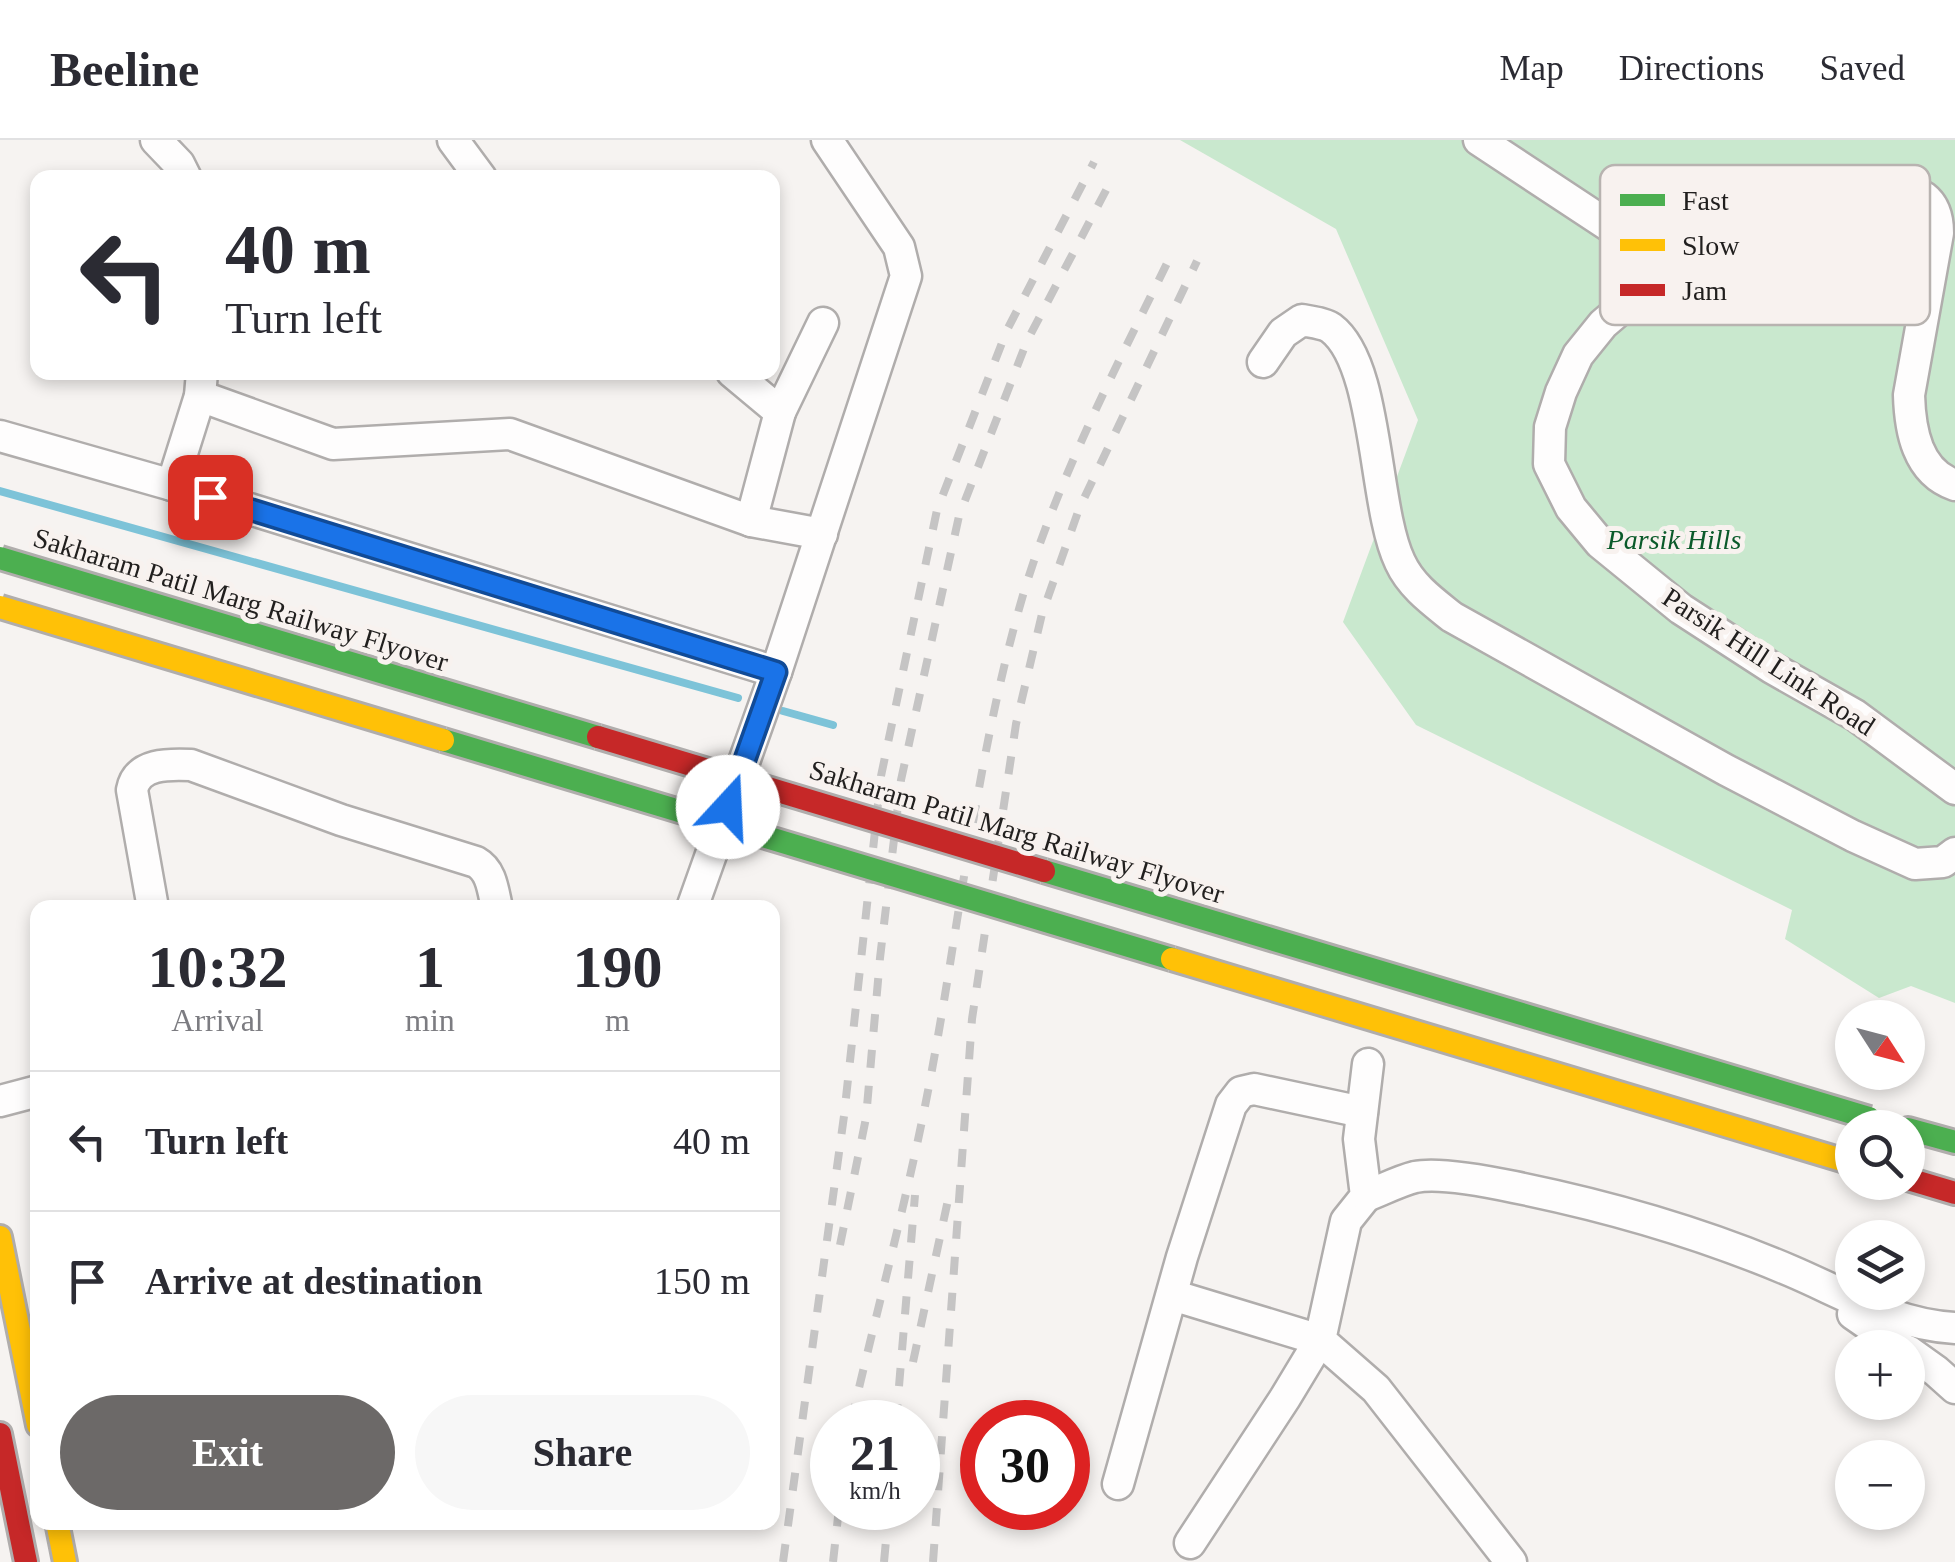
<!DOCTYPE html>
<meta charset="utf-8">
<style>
:root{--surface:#fff;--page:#f7f7f7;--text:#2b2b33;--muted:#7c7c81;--line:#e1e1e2;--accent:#6c6968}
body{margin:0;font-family:"Times New Roman",serif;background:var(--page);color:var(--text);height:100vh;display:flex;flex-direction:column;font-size:38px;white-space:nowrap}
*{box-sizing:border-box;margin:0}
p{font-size:32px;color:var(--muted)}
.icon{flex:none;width:55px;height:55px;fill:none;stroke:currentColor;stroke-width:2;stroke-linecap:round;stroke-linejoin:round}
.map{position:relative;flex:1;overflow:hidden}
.sheet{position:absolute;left:30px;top:760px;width:750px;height:630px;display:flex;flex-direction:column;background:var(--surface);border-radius:20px;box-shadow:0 5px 15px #0003}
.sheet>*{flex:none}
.guide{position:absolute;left:30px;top:30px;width:750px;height:210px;border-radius:20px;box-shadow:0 5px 15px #0003;background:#fff;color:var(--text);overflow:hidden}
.needle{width:65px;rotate:126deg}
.controls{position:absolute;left:1835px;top:860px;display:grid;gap:20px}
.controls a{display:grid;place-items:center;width:90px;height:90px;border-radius:50%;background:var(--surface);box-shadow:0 5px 15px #0003;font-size:50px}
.speed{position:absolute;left:810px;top:1260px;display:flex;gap:20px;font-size:50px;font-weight:700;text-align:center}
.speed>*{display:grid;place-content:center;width:130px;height:130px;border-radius:50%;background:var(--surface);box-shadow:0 5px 15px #0003;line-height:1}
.speed small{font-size:25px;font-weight:400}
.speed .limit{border:15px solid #d22;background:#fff;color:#111}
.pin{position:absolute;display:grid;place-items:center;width:85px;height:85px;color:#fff;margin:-42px;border-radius:20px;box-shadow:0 5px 15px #0006}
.me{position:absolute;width:110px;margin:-55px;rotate:20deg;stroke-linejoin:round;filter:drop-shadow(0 0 8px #0008)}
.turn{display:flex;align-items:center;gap:35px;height:210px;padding:0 30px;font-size:45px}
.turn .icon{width:130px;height:130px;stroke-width:2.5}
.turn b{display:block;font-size:70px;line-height:85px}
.eta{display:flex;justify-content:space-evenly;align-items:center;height:170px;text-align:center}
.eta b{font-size:60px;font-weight:600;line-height:70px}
.button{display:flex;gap:20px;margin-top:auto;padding:20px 30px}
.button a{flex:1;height:115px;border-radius:60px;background:var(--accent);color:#fff;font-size:40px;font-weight:600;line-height:115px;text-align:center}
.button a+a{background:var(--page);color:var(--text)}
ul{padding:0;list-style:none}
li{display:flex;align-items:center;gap:30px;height:140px;padding:0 30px;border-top:2px solid var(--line)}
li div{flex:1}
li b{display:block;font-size:38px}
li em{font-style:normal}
header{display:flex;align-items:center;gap:60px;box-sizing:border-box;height:140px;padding:0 50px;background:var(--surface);border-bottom:2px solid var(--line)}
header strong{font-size:48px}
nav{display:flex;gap:55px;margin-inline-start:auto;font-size:35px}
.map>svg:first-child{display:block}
.green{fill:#c9e8ce}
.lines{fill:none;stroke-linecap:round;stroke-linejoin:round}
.stream{stroke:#7dc3d8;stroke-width:8}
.street-casing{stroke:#b0adac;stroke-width:35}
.fast-casing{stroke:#b0adac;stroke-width:28}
.slow-casing{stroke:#b0adac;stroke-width:28}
.jam-casing{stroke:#b0adac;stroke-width:28}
.street{stroke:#fefdfd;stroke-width:30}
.fast{stroke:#4caf50;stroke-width:22}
.slow{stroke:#ffc107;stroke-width:22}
.jam{stroke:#c62828;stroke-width:22}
.rail{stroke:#c5c4c4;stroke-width:8;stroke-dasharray:18 18;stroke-linecap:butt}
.fast-bridge-casing{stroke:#b0adac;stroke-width:28;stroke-linecap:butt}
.slow-bridge-casing{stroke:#b0adac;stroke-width:28;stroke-linecap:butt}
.jam-bridge-casing{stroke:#b0adac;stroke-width:28;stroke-linecap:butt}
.fast-bridge{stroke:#4caf50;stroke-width:22}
.slow-bridge{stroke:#ffc107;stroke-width:22}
.jam-bridge{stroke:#c62828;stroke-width:22}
.route-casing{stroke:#114b97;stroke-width:25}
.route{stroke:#1a73e8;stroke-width:18}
.labels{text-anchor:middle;stroke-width:10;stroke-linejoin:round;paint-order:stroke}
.park-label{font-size:28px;font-style:italic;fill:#0a5a2a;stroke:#f8f2ef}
.street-label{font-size:28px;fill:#211f1e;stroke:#f8f2ef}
.key{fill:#f8f2ef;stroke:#b8b3b0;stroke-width:2.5}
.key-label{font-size:28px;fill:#211f1e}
</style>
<header>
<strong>Beeline</strong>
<nav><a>Map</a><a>Directions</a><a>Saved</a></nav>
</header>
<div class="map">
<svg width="1955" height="1422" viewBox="0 0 1955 1422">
<rect width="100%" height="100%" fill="#f6f3f1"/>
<path class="green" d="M1180,0H1955V863L1911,846L1879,858L1785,799L1792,770L1416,585L1343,482L1418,280L1336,89Z"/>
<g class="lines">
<g class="stream">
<path d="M0,351L738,558"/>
<path d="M783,571L833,585"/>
</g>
<g class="street-casing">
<g id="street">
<path d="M156,0L179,24L186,38"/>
<path d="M453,0L481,38"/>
<path d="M1479,0L1673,128"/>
<path d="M1263,222L1283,193L1302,180C1311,182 1324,183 1331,188C1379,224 1373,366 1400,422C1411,446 1432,461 1452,477L1726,630L1853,696L1915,724L1943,722L1955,713"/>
<path d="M732,232L780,272L751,381"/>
<path d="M200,256L333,304L510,294L751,381L822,394"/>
<path d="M780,272L823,183"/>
<path d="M0,296L172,345L776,532"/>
<path d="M172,345L200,256L202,232"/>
<path d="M1955,345C1917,332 1910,290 1909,255L1938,93C1938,59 1918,46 1885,50L1747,93L1673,128L1644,149L1603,184L1578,215L1561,252L1550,287L1549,324L1571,368L1600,403L1681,469L1772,528L1855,575L1955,649"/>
<path d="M153,768L132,650C137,623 169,624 191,625L341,680L476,722C492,731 493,751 497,768"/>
<path d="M692,768L776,532L906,136L899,107L827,0"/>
<path d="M1368,924L1359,999L1366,1056L1346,1081L1320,1200L1376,1249L1511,1422"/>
<path d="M0,961L38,951"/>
<path d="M1366,1056C1382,1050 1399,1041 1415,1037C1438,1032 1490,1042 1514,1047C1608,1066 1702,1093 1791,1131C1845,1154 1895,1185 1955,1188"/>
<path d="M1172,1155L1320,1200L1285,1258L1190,1403"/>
<path d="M1853,1174L1902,1208"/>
<path d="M1908,1211L1936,1231L1955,1248"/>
<path d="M1118,1344L1182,1117L1231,965L1241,952L1254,949L1362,972"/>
</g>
</g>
<g class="fast-casing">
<path id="fast" d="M1908,989L1955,1002"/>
</g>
<g class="slow-casing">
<g id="slow">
<path d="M0,1097L38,1285"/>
<path d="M57,1382L65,1422"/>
</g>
</g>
<g class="jam-casing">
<g id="jam">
<path d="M1908,1039L1955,1053"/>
<path d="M0,1294L26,1422"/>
</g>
</g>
<use href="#street" class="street"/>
<use href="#fast" class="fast"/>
<use href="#slow" class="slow"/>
<use href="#jam" class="jam"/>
<g class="rail">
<path d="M840,1105L866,978L880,818L901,640L959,376L1027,201L1114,35"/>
<path d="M913,1222L948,1060"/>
<path d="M851,1282C874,1182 901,1082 922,981C957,811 972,637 1019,469C1054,344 1117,226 1174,109"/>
<path d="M896,1282L915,1055"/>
<path d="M783,1422L844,976L881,636L937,370L1007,190L1094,22"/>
<path d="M833,1422L839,1368"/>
<path d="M884,1422L889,1368"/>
<path d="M933,1422L972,879L1016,584L1042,474L1079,369L1197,121"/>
</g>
<g class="fast-bridge-casing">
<g id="fast-bridge">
<path d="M0,418L598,597"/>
<path d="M443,600L1172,819"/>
<path d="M1044,731L1869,978"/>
</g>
</g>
<g class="slow-bridge-casing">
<g id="slow-bridge">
<path d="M0,467L443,600"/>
<path d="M1172,819L1852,1023"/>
</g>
</g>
<g class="jam-bridge-casing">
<path id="jam-bridge" d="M598,597L1044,731"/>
</g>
<use href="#fast-bridge" class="fast-bridge"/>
<use href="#slow-bridge" class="slow-bridge"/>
<use href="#jam-bridge" class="jam-bridge"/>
</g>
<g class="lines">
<g class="route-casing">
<path id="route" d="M210,357L776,532L728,667"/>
</g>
<use href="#route" class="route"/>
</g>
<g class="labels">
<g class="park-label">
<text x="1674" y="409">Parsik Hills</text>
</g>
<g class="street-label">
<text transform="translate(241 459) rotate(17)" y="10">Sakharam Patil Marg Railway Flyover</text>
<text transform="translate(1769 521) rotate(33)" y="10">Parsik Hill Link Road</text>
<text transform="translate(1017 691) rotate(17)" y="10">Sakharam Patil Marg Railway Flyover</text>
</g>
</g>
<rect x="1600" y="25" width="330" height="160" rx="15" class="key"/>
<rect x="1620" y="54" width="45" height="12" fill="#4caf50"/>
<rect x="1620" y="99" width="45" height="12" fill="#ffc107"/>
<rect x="1620" y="144" width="45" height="12" fill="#c62828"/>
<g class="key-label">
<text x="1682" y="70">Fast</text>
<text x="1682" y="115">Slow</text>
<text x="1682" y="160">Jam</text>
</g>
</svg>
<div class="controls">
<a><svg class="needle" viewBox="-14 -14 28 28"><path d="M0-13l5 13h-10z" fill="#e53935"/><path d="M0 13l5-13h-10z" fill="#7c7c81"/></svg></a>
<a><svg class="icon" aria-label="search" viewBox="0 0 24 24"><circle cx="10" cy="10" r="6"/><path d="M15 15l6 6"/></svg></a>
<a><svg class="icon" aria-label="layers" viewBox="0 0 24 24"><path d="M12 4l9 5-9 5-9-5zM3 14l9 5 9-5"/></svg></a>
<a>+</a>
<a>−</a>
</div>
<div class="speed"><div>21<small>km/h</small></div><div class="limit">30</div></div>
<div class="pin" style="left:210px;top:357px;background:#d93025"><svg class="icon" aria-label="arrive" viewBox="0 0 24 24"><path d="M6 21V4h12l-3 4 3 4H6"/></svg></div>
<svg class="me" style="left:728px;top:667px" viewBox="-20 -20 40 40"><circle r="19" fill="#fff"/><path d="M0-13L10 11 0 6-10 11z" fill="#1a73e8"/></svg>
<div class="guide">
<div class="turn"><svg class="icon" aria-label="left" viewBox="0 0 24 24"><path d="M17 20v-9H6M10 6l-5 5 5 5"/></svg><div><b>40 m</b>Turn left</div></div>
</div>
<section class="sheet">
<div class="eta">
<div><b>10:32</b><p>Arrival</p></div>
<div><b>1</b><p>min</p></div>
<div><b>190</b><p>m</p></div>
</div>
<ul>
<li><svg class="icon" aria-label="left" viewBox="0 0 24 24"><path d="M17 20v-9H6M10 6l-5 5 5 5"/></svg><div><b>Turn left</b></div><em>40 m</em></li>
<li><svg class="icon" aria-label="arrive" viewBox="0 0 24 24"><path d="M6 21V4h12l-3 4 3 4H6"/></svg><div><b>Arrive at destination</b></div><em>150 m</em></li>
</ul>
<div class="button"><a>Exit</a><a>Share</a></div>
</section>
</div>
